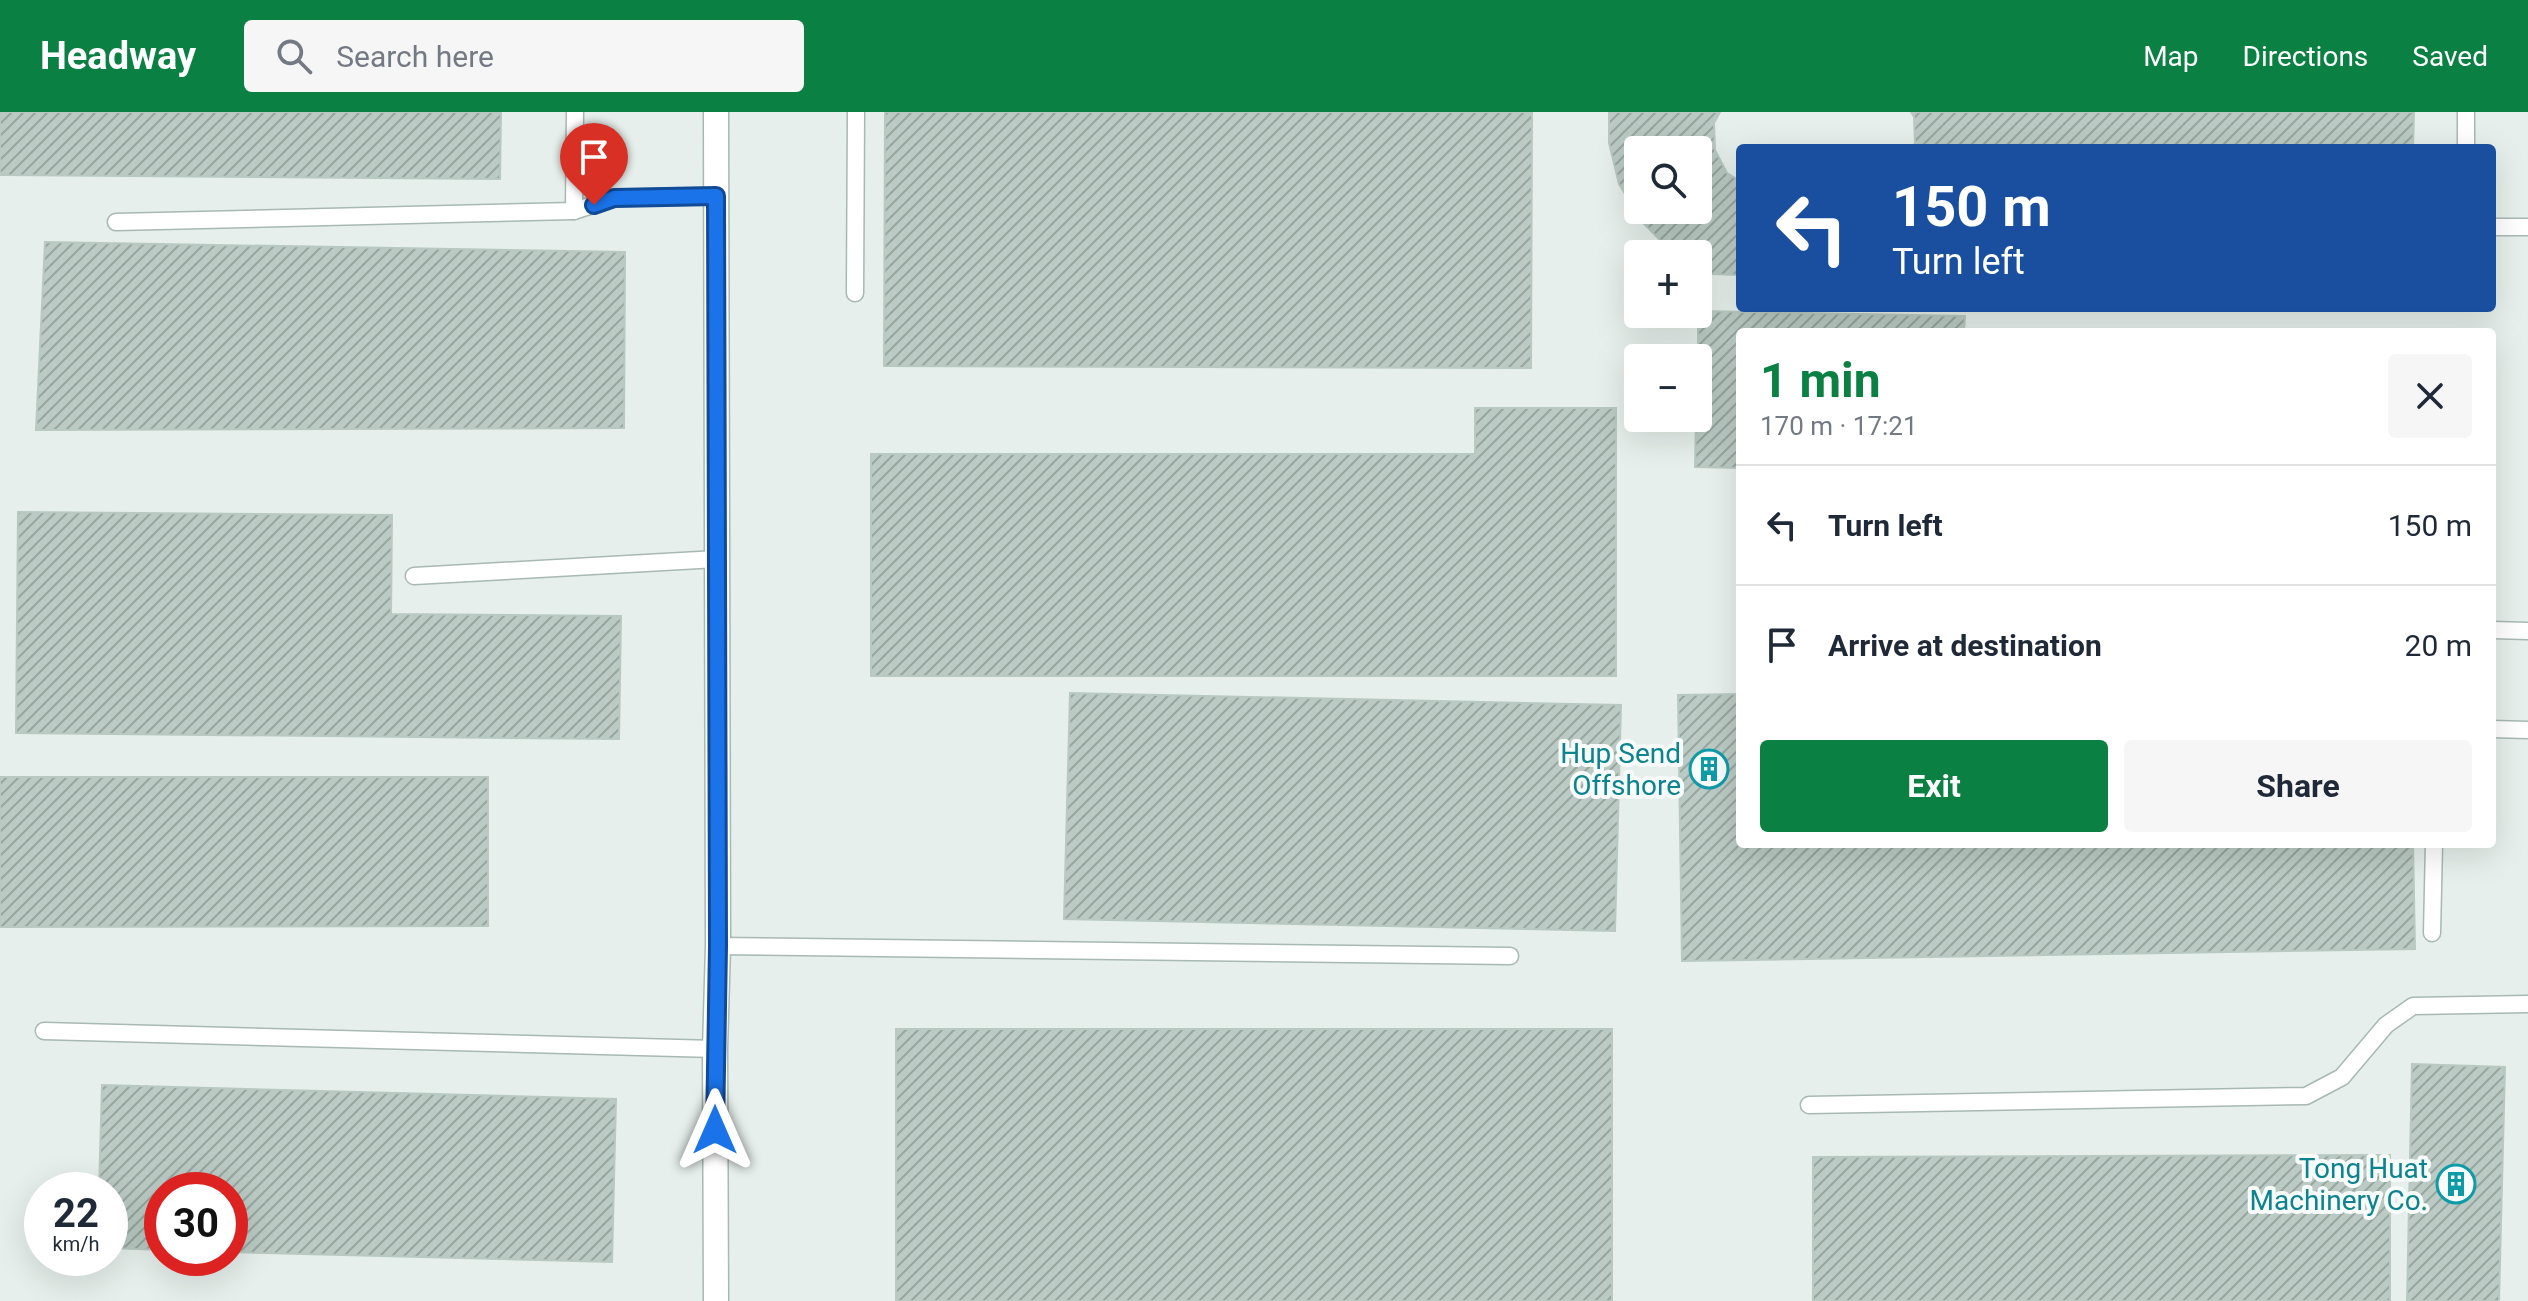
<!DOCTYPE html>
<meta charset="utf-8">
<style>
:root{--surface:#fff;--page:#f6f6f7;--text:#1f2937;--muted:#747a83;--line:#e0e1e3;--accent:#0b8043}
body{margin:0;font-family:Roboto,sans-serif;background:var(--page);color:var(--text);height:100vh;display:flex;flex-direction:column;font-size:30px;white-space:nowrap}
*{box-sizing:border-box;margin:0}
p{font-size:26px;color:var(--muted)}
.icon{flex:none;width:44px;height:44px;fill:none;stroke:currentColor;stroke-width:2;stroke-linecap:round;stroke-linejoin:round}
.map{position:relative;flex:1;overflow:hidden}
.drawer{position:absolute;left:1736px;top:216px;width:760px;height:520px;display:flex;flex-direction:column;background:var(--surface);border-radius:8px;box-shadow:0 8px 32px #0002}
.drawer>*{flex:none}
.top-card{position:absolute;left:1736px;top:32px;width:760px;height:168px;border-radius:8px;box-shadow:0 8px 32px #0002;background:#1a4fa0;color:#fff;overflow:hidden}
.fabs{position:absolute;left:1624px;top:24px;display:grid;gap:16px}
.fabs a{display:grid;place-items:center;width:88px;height:88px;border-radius:8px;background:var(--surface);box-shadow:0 8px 32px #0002;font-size:40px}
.speed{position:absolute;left:24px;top:1060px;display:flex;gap:16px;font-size:40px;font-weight:700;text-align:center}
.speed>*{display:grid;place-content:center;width:104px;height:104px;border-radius:50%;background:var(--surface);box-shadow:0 8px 32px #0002;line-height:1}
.speed small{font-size:20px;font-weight:400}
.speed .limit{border:12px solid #d22;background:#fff;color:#111}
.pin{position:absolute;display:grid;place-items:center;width:68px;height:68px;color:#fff;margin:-82px -34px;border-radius:50% 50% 50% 0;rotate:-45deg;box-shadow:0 0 8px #0007}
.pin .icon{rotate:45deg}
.me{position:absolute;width:88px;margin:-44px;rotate:0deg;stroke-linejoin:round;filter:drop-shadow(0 0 6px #0008)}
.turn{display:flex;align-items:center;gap:28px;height:168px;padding:0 24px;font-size:36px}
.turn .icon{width:104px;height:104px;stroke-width:2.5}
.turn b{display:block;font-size:56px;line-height:68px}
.round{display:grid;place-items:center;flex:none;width:84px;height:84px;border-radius:8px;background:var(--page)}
.summary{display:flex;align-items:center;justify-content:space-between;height:136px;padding:0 24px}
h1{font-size:48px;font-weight:700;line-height:60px;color:var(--accent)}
.button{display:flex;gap:16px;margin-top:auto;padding:16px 24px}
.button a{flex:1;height:92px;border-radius:8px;background:var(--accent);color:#fff;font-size:32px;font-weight:700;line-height:92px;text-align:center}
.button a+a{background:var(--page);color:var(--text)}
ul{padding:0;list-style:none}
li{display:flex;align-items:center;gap:24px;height:120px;padding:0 24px;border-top:2px solid var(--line)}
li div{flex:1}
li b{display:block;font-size:30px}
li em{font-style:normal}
header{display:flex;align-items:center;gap:48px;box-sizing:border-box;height:112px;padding:0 40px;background:var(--accent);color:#fff}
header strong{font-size:38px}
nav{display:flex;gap:44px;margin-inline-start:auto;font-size:28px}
.search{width:560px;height:72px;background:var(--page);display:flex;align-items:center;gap:20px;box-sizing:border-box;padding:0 28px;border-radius:8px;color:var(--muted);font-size:30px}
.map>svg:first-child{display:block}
.building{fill:url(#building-hatch);stroke:#b8c9c2;stroke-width:2;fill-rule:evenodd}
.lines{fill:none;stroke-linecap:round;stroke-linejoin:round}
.lane-casing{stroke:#a8b8b2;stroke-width:19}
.street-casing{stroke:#a8b8b2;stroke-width:27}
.lane{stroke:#fff;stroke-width:16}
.street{stroke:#fff;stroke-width:24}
.route-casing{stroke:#114b97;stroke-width:20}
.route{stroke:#1a73e8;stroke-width:14}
.labels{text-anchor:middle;stroke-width:8;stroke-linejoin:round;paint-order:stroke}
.culture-label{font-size:28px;fill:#0d838f;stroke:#f7fbf9;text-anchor:end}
</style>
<header>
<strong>Headway</strong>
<div class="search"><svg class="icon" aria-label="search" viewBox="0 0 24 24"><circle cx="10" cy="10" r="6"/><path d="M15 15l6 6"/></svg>Search here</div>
<nav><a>Map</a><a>Directions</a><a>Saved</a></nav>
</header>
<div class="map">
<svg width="2528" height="1189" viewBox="0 0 2528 1189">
<defs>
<pattern id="building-hatch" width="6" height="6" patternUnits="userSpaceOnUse" patternTransform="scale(2)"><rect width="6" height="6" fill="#bbcac4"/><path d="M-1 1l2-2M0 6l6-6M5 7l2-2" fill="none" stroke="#98a6a0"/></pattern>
</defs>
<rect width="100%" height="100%" fill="#e6efeb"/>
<g class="building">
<path d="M0,0H501L500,67L0,63Z"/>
<path d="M885,0H1532L1531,256L884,254Z"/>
<path d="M1609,0H1720L1714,11L1715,38L1727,61L1740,69V163L1711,162L1698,155V142L1673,141L1642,110L1619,72L1609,31ZM1638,38H1698V98H1638Z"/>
<path d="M1911,0H2414L2413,36H1912L1915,31L1914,5Z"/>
<path d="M45,130L625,140L624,316L36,318Z"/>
<path d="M1698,199L1965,204L1964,220H1740V356L1695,355L1696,306H1698Z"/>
<path d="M1475,296H1616V564H871V342H1475Z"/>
<path d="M18,400L392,403L391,502L621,504L619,627L16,621Z"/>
<path d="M1070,581L1621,593L1615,819L1064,807Z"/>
<path d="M1740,582V732H2413L2415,837L1682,849L1678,583Z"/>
<path d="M0,665H488V814L0,815Z"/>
<rect x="896" y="917" width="716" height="272"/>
<path d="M2412,952L2505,955L2499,1189H2407Z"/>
<path d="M102,973L616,987L612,1150L230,1140V1078H162V1138L110,1136V1078H99Z"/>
<path d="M2390,1043V1189H1813V1045Z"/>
</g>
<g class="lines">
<g class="lane-casing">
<g id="lane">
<path d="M2466,36V0"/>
<path d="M574,99L575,0"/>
<path d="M116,110L574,99L614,86L716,84"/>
<path d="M2492,115H2528"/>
<path d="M855,181L856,0"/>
<path d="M414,464L717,447"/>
<path d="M2492,518L2528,519"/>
<path d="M2492,617L2528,618"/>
<path d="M2432,821L2434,732"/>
<path d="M718,834L1510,844"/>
<path d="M44,919L715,937"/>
<path d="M1809,993L2306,984L2342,965L2386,913L2413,894L2528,892"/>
</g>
</g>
<g class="street-casing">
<path id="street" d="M716,1189L715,937L718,834L716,0"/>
</g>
<use href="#lane" class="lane"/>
<use href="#street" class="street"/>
</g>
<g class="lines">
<g class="route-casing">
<path id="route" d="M594,93L614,86L716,84L718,834L715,1018"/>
</g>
<use href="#route" class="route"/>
</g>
<defs>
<g id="building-ring" transform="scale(2)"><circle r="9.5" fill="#f7fbf9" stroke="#0f9aa8" stroke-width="1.5"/><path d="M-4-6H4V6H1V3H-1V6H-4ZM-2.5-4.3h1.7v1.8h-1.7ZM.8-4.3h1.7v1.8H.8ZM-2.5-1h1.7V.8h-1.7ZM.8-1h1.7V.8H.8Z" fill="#0f9aa8"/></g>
</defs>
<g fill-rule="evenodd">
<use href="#building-ring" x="1709" y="657"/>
<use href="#building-ring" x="2456" y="1072"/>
</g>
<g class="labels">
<g class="culture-label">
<text x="1681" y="651">Hup Send<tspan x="1681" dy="32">Offshore</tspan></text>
<text x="2428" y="1066">Tong Huat<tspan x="2428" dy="32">Machinery Co.</tspan></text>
</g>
</g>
</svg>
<div class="fabs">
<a><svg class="icon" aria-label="search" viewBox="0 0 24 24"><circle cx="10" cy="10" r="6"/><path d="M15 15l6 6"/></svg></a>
<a>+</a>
<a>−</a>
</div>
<div class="speed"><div>22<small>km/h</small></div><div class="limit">30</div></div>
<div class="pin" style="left:594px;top:93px;background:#d93025"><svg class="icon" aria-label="arrive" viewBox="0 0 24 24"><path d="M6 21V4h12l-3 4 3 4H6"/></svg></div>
<svg class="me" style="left:715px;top:1018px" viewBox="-20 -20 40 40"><path d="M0-17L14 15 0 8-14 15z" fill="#1a73e8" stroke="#fff" stroke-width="4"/></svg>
<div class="top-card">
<div class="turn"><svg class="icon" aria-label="left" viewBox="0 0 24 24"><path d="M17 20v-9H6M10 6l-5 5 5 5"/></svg><div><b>150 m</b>Turn left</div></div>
</div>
<section class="drawer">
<div class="summary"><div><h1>1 min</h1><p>170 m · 17:21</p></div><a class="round"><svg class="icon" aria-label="close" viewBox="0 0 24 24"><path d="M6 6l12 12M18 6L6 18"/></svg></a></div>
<ul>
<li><svg class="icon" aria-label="left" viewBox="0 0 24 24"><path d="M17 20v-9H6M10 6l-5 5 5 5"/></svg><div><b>Turn left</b></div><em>150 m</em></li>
<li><svg class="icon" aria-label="arrive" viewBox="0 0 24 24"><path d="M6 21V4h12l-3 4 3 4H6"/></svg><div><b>Arrive at destination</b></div><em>20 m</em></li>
</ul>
<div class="button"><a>Exit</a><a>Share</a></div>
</section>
</div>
